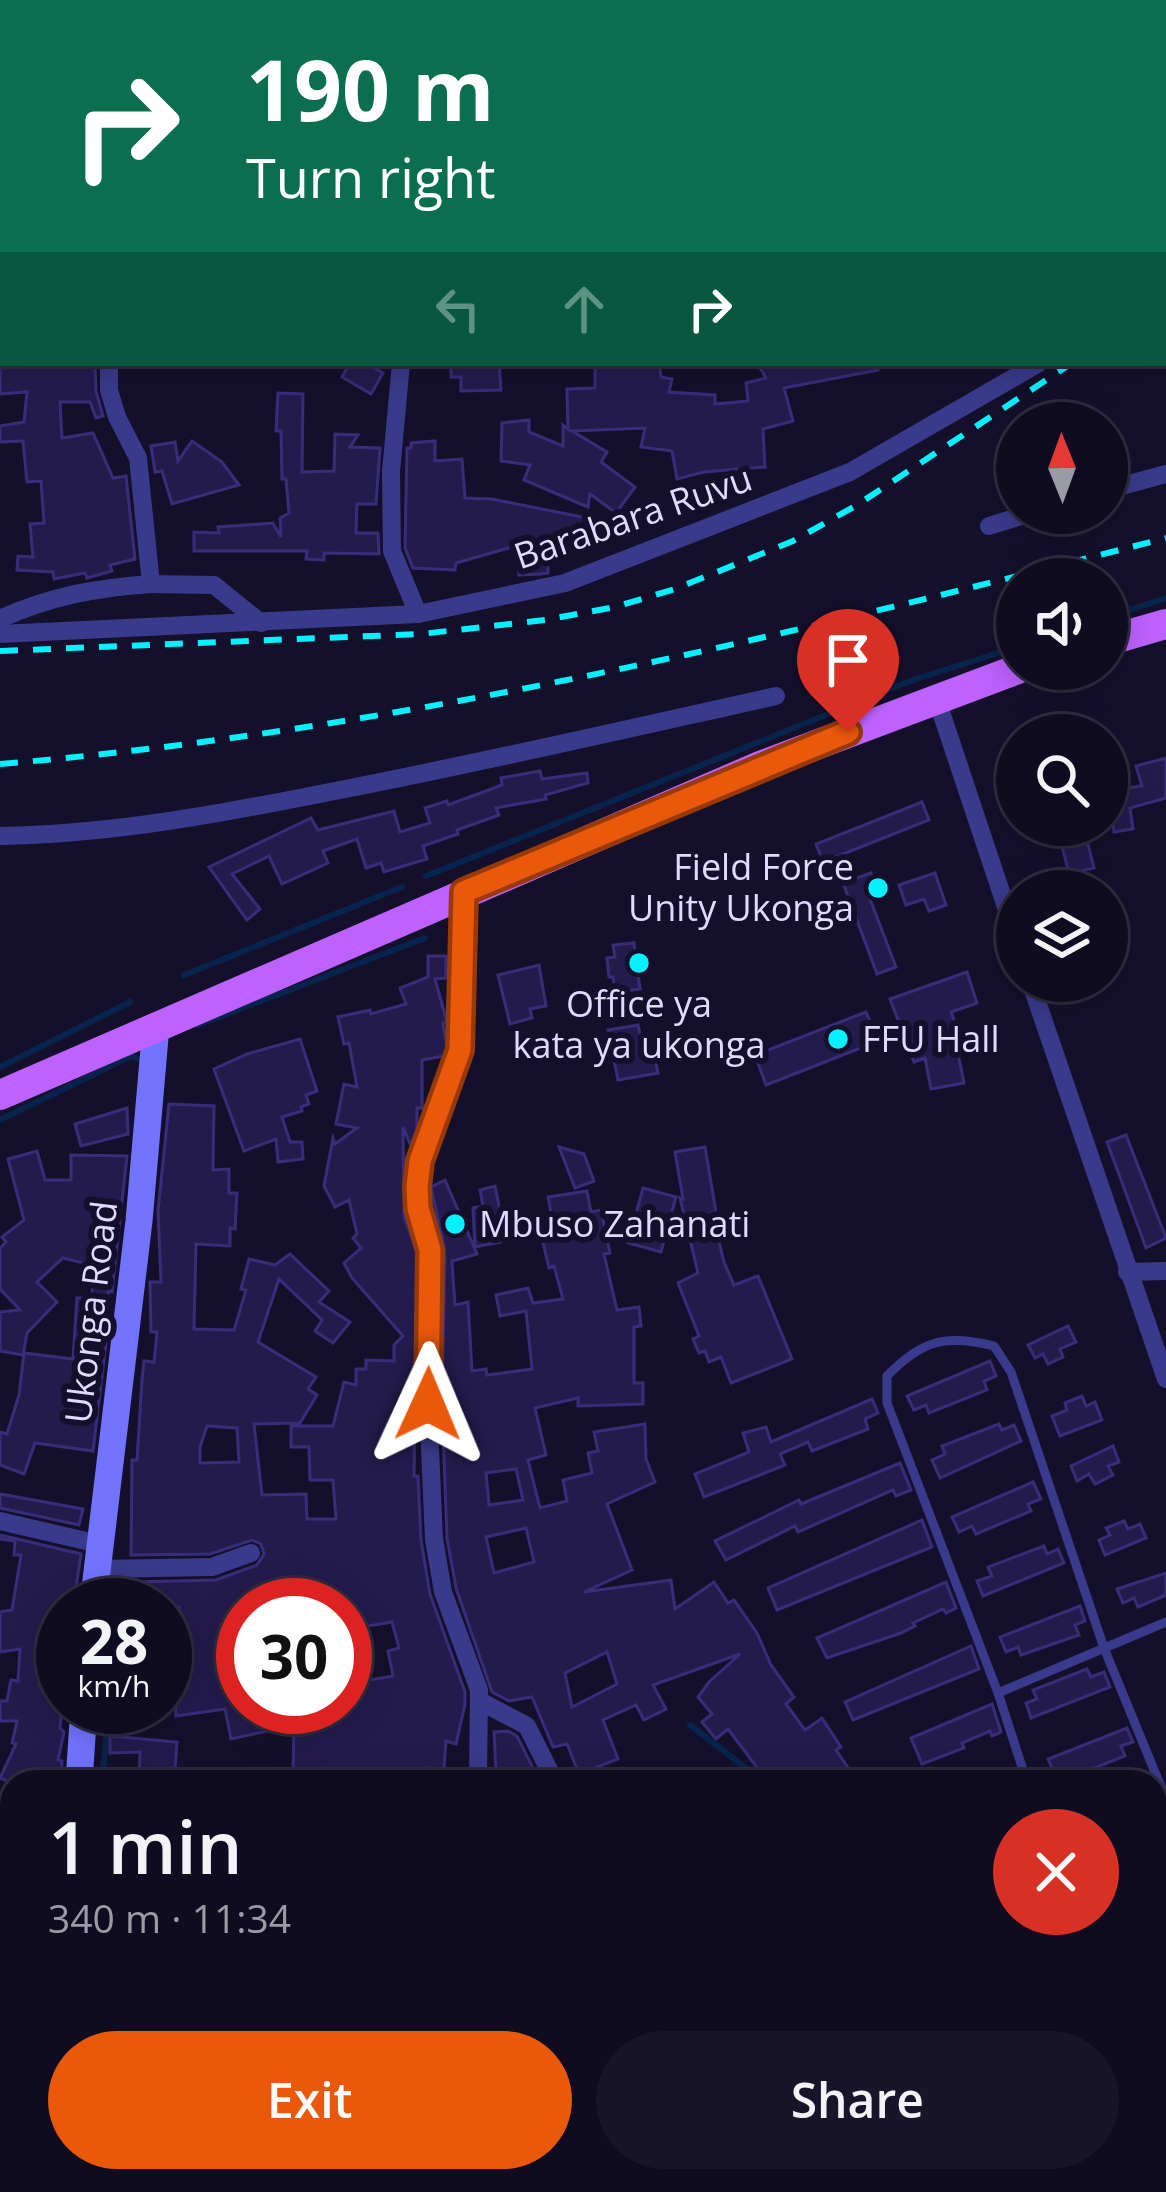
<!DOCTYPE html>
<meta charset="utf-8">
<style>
:root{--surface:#0f0c21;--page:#18152a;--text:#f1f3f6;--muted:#9b9ba5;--line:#2f2c3f;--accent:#ea580c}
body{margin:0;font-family:"Open Sans",sans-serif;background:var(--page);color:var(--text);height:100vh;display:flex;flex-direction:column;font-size:45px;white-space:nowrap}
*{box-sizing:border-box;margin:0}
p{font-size:39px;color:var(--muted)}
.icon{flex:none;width:66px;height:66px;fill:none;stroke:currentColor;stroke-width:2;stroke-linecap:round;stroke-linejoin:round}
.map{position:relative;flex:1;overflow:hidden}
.drawer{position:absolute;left:0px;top:1770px;width:1167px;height:423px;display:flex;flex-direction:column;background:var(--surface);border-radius:36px 36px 0 0;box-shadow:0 6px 30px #0003,0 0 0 3px var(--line)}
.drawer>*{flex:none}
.guide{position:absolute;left:0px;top:0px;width:1167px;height:366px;box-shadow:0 6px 30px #0003,0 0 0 3px var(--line);background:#0b6e4f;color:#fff;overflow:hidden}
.needle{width:78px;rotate:359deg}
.buttons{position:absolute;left:996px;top:402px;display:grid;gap:24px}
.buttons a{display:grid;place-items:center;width:132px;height:132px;border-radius:50%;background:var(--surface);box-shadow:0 6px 30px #0003,0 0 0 3px var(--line);font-size:60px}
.speed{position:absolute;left:36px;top:1578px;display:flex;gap:24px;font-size:60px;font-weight:700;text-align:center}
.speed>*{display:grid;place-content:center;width:156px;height:156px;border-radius:50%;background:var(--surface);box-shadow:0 6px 30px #0003,0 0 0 3px var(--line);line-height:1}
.speed small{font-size:30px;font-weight:400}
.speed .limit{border:18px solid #d22;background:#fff;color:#111}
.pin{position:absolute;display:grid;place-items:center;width:102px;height:102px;color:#fff;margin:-123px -51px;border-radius:50% 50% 50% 0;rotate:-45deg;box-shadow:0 0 12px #0007}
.pin .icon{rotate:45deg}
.me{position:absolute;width:132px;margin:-66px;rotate:1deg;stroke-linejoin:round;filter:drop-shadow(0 0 9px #0008)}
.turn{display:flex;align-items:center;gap:42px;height:252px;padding:0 48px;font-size:54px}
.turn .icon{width:156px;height:156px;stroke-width:2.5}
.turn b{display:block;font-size:84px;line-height:102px}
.lanes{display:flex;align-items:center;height:114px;padding:0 48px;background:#0003;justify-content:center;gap:60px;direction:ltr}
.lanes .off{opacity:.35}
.round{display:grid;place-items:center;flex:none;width:126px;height:126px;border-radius:63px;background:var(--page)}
.headline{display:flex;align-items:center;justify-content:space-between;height:204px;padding:0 48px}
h1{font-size:72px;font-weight:600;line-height:90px}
.cta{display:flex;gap:24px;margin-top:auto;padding:24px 48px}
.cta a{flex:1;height:138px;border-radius:72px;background:var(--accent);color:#fff;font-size:48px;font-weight:600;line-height:138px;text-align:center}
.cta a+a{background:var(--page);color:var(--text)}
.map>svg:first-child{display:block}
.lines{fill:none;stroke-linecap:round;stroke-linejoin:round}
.stream{stroke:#09244c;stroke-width:6}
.building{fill:#241b4d;stroke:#392d7a;stroke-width:3;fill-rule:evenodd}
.lane{stroke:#3a3a8c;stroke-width:9}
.street{stroke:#3a3a8c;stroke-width:18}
.secondary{stroke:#7274ff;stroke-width:27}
.primary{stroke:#be62ff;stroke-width:30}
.rail{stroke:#07f0ff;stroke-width:6;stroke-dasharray:18 15;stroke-linecap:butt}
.route-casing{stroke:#983908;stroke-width:30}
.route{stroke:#ea580c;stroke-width:21}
.poi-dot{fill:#07f0ff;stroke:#14102c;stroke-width:4.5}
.labels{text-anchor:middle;stroke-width:12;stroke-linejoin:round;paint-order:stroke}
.street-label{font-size:36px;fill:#dedbff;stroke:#14102c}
.poi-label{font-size:36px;fill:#dedbff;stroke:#14102c;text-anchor:start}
</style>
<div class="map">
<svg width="1166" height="2192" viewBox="0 0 1166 2192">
<rect width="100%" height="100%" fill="#14102c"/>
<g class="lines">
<g class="stream">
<path d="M1107,617L1166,598"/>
<path d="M426,876L910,681L1017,647"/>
<path d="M184,975L402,887"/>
<path d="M198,1025L425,938"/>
<path d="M0,1067L130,1002"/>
<path d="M0,1120L131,1056L142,1060"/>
<path d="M114,1605L115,1597"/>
<path d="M690,1725L764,1782"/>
<path d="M102,1782L109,1707"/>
<path d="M964,2181L970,2192"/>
<path d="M62,2192L64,2181"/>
</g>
</g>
<g class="building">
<path d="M3,363H95L96,391L103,416L96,418L90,402H60L62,438L93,433L113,478L126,476L135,559L110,565L112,571L87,578L85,573L54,579L53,572L17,570L18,556L33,557L30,524L44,523L41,481L27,482L23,441L0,442V426L24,422L27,392L0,394V365Z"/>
<path d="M350,363H366L383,373L371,394L342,377Z"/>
<path d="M451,363H499L501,390L461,391V377H451Z"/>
<path d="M595,363H659L661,377L672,379L669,392L715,395V404L748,401L746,383L766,378L757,363H877L878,370L784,388L793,421L763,429L765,467L704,472L677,479L672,451L641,447L645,428L572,431L607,452L601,462L635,487L616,513L590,494L588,507L524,480L530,465L501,461L502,423L529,420V432L563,446V425L568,429L567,389L595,388Z"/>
<path d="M278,393L303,394L302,472L334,471L335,434L358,435L350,447L380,448L376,504H357L356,533H378L379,554L324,553V560L306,559L307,551H194V532L219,533L218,527L273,523L281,537L280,518L289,513L286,479H282L281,431H276Z"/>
<path d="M192,441L222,462L239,485L172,504L162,471L155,472L151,446L175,442L178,461Z"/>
<path d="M435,441V461L462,459L465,498L492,499L587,518L583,551L548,547V573L540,574L519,575V545L456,563L455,570L413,568L405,548L407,448H411V443Z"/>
<path d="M1166,758V798L1130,808L1133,829L1114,832L1108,790L1142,786L1136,766Z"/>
<path d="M540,771L542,779L587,773L588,783L545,795L546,799L496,808L499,815L457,830L458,834L423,846L427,859L384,872L381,863L366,868L357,839L323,851L328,863L282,884L269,856L232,874L260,909L247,920L209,867L311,818L318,830L394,811L400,832L430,823L425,808L447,801L448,805L502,785L501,778Z"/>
<path d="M922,802L929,820L823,862L816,844Z"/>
<path d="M1057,825H1083L1094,868L1069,874Z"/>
<path d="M871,873L880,896L870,899L896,967L877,974L843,883Z"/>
<path d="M935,873L946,905L929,911L924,899L906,905L899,885Z"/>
<path d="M634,943L640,989L619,992V985L614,986L613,977H609L607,958L615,957L613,945Z"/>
<path d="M428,956H446V978L435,979L447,1022L443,1023L447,1047L444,1056L422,1060V1108H417V1128L411,1146L403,1127L404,1216L417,1253L414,1476H418L421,1540L430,1594L465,1692V1704L456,1744L446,1741L443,1782H426L428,1768L382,1782H363L360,1773H325L326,1782H293L294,1712L349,1707L345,1684L393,1676L388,1651L399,1648L392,1622L345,1630V1605H275V1601L236,1606L239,1622L226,1625L232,1655L243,1652V1675L234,1678L241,1709L261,1707L267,1731L231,1739L225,1709L176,1716L171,1638L181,1640L179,1607L129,1601L131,1582L216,1580L257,1565L264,1554L261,1544L252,1540L210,1554L131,1555L132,1460H137L142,1380L144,1361L154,1362L157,1332H151L150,1282H161L158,1211L169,1104L214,1106L213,1170L229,1169V1193H237L235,1229L230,1228V1246L196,1244L194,1329L234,1330L246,1290L241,1289L249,1259L275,1265L290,1254L329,1291L319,1302L350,1322L333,1343L315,1331L322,1320L279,1279L258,1342L316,1377L308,1389L317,1395L300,1423L254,1424L262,1495L306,1494L307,1519H336L333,1480H310L309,1447H291V1426H333L344,1382L356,1385V1369H366V1360L394,1361V1345L403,1336L352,1278L344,1263L361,1248L353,1238L357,1234L349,1200L335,1207L324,1186L333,1138L335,1144L357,1128L336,1124L344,1084L357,1087L349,1043L344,1044L338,1017L370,1010L371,1014L406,1004L400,988L428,977ZM207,1426L237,1428L239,1462L200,1463V1447Z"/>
<path d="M539,965L546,1006L530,1009L532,1018L510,1024L498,975Z"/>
<path d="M967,972L977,1003L951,1012L960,1037L955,1038L964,1083L931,1089L925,1058L914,1062L890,999Z"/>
<path d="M866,1012L879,1041L766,1085L755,1055Z"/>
<path d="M638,1025L644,1051L653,1049L658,1073L618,1080L608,1030Z"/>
<path d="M300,1039L317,1091L306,1095L309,1104L301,1107L302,1111L282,1117L290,1142H302L303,1159L278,1162L276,1139L244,1151L214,1069L247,1054Z"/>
<path d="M127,1108L128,1134L81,1146L75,1124Z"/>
<path d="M1126,1135L1166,1238L1146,1248L1107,1142Z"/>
<path d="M559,1147L584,1154L594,1181L575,1188Z"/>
<path d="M705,1147L716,1212L712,1213L724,1262L734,1285L758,1276L792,1359L731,1383L721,1357L709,1362L705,1351L699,1353L693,1339L699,1336L678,1283L698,1273L680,1198L683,1199L675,1152Z"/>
<path d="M37,1151L45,1180H71V1155L127,1156L112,1292L108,1291V1326L93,1451L35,1443L24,1474L0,1465V1432L7,1434L19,1395L24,1353L73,1359L77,1298H91L96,1266L63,1258L37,1282L57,1302L27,1333L23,1355L0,1351V1312L20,1310L0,1289V1248L6,1242L2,1237L24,1220L8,1159Z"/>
<path d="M445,1180L477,1254L452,1261L455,1305L468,1302L472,1371L486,1369L487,1375L532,1369L526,1311L500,1316L496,1295L528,1288L533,1303L563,1299L554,1266L549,1268L538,1221L552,1218L548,1197L587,1191L591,1212L601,1210L610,1253L604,1254L617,1310L639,1307L641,1326L634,1327V1383H643V1404L578,1406V1398L535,1408L546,1455L528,1460L540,1508L567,1501L563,1480L592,1473L588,1453L598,1451L594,1432L645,1424L646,1459L655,1482L607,1504L632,1570L584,1592L671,1580L675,1609L714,1582L728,1603L734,1600L757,1633L771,1665L794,1697L786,1704L805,1730L822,1718L841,1747L836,1750L849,1769L832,1782H822L817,1775L805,1782H768L728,1729L716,1739L702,1722L712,1714L698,1697L709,1682L740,1654L653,1685L666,1709L644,1720L636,1705L603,1720L618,1759L579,1774L567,1744L553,1747L532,1697L509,1701L492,1692L456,1588L447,1538L442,1404L445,1251L431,1187ZM516,1469L523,1500L489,1505L486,1473ZM526,1528L534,1562L494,1573L486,1537ZM607,1652L617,1684L572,1707L565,1673Z"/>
<path d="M495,1186L502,1221L495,1222L500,1242L475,1247L473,1208L483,1206L480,1190Z"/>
<path d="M643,1188L676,1197L661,1252L628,1243Z"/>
<path d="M1068,1326L1076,1342L1060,1349L1063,1357L1048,1364L1043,1354L1035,1358L1028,1345Z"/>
<path d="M990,1361L996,1376L984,1381L987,1390L929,1413L926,1405L914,1410L907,1396Z"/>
<path d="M1082,1396L1086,1406L1095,1402L1102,1420L1060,1436L1052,1416L1067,1410L1065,1403Z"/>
<path d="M872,1399L878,1413L865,1419L868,1429L812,1451L808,1442L780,1454L785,1465L704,1497L695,1474L749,1452L743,1433L766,1427L771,1442Z"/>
<path d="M999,1424L1002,1430L1014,1425L1021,1441L940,1478L932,1460L945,1454L942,1446Z"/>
<path d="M1113,1446L1119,1462L1108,1466L1113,1475L1095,1484L1089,1474L1077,1481L1071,1466Z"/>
<path d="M900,1463L911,1490L896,1496L893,1490L798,1532L795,1526L726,1560L715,1541L799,1500L801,1504Z"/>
<path d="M1033,1482L1041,1499L1028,1504L1031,1511L976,1534L972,1526L959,1532L952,1517Z"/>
<path d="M0,1494L83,1509L79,1525L0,1508Z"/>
<path d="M922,1520L932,1547L777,1610L768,1588Z"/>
<path d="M1124,1521L1128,1529L1140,1524L1146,1538L1105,1555L1099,1540L1110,1535L1106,1528Z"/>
<path d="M0,1535L81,1554L75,1595H63V1658L41,1656L39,1685L63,1689L60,1728L64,1732L58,1760L62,1761L61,1782L19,1779L12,1783L0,1778L16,1744L12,1743L17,1721H0V1701H7L11,1680L18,1681L20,1649L0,1652V1612L12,1610L21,1555H14L15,1541L0,1539Z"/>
<path d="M1044,1546L1047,1554L1058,1549L1064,1563L983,1596L977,1581L992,1576L988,1567Z"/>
<path d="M1166,1573V1595L1138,1607L1134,1598L1123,1603L1117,1589Z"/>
<path d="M946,1582L956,1608L946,1613L943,1609L913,1623L915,1626L901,1633L827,1658L817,1638Z"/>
<path d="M1080,1606L1085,1621L1075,1625L1079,1635L1021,1655L1018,1647L1006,1652L1000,1637Z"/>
<path d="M971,1646L979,1669L853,1720L845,1702Z"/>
<path d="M1087,1669L1091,1677L1104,1672L1110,1687L1031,1718L1026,1703L1037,1699L1033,1690Z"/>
<path d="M992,1704L1001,1732L992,1736L990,1731L962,1743L964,1748L922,1764L911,1738Z"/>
<path d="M1127,1728L1133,1742L1121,1746L1125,1756L1069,1778L1066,1770L1055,1774L1048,1759Z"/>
<path d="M508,1731L517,1736L532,1766V1782H504L505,1771H496L494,1732Z"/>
<path d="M110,1736L177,1742L175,1770L155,1769L154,1778H139L140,1752L110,1753Z"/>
</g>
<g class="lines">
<g class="lane">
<path d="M998,1693L1166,1622"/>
<path d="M1027,1782L998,1693L887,1403V1376C922,1340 945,1334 994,1346L1011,1372L1104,1648L1166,1799"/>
<path d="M1155,1826L1166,1822"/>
</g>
<g class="street">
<path d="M441,0V3"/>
<path d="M657,0L658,3"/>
<path d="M1088,0L1089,3"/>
<path d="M129,3L137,0"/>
<path d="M0,52L3,51"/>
<path d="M0,117L3,120"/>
<path d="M1164,224L1166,227"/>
<path d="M1164,277L1166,276"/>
<path d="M109,363V390L117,417L138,458L151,584L214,585L261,623"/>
<path d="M401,363L391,472L392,551L418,614"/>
<path d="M1107,490L1166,474"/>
<path d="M989,526L1031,513"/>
<path d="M0,619C50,596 96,588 151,584"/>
<path d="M0,634L418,614L565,583L850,472L1039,363"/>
<path d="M936,697L1017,940"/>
<path d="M0,836C117,834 230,812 345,789C489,761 632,728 776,696"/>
<path d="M464,892L460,1050L420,1161L417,1187L418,1208L431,1251L428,1404L434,1539L443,1592L479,1690L478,1782"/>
<path d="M1030,981L1166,1379"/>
<path d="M1127,1272L1166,1271"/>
<path d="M0,1521L99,1544"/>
<path d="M96,1569L212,1567L251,1553"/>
<path d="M480,1701L527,1726L555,1782"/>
<path d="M0,1881L12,1883"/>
<path d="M659,2181V2192"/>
<path d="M839,2181L842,2192"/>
</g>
<g class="secondary">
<path d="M93,1605L139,1221L156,1026"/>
<path d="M79,1782L84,1707"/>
<path d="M42,2192L43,2181"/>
</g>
<g class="primary">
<path d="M1107,641L1166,624"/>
<path d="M0,1095L760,766L1018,669"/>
</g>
<g class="rail">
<path d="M1164,302L1166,300"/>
<path d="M0,651L421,634L545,620L615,607L675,589L793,541L857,505L1072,363"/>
<path d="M0,764C396,731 782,637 1166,538"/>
</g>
</g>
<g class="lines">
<g class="route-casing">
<path id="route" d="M428,1404L430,1250L418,1208L417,1187L420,1161L460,1050L464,892L848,732"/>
</g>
<use href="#route" class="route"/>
</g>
<g class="poi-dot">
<circle cx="878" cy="888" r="12"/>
<circle cx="639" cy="963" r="12"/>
<circle cx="838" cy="1039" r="12"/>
<circle cx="455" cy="1224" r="12"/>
</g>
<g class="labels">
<g class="street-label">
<text transform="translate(633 517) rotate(-19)" y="13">Barabara Ruvu</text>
<text transform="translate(91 1312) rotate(-83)" y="13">Ukonga Road</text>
</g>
<g class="poi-label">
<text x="854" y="880" text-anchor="end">Field Force<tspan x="854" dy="41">Unity Ukonga</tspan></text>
<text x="639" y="1017" text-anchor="middle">Office ya<tspan x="639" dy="41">kata ya ukonga</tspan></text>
<text x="862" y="1052">FFU Hall</text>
<text x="479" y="1237">Mbuso Zahanati</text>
</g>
</g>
</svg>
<div class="buttons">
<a><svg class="needle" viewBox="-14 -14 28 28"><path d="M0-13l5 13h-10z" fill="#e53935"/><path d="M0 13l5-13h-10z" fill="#9b9ba5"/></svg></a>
<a><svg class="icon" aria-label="sound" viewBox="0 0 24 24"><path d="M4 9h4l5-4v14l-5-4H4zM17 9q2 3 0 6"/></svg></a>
<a><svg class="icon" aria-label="search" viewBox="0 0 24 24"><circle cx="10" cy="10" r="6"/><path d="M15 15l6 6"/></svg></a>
<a><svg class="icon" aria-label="layers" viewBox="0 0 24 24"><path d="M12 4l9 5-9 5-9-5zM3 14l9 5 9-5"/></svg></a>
</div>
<div class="speed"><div>28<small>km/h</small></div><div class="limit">30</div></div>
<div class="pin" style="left:848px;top:732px;background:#d93025"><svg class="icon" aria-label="arrive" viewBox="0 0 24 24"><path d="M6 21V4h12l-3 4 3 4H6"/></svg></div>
<svg class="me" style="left:428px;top:1404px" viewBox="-20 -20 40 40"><path d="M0-17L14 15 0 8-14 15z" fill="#ea580c" stroke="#fff" stroke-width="4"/></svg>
<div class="guide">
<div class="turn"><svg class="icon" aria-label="right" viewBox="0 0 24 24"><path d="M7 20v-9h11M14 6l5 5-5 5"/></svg><div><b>190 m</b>Turn right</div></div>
<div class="lanes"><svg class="icon off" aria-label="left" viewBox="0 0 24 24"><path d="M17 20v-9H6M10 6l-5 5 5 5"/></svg><svg class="icon off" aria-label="ahead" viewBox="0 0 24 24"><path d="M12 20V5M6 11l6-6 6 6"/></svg><svg class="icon" aria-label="right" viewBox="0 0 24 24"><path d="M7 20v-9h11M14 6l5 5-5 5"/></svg></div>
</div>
<section class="drawer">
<div class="headline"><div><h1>1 min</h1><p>340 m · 11:34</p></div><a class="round" style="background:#d93025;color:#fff"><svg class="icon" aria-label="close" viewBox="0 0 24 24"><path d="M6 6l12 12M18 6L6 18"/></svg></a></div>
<div class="cta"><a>Exit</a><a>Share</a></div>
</section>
</div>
